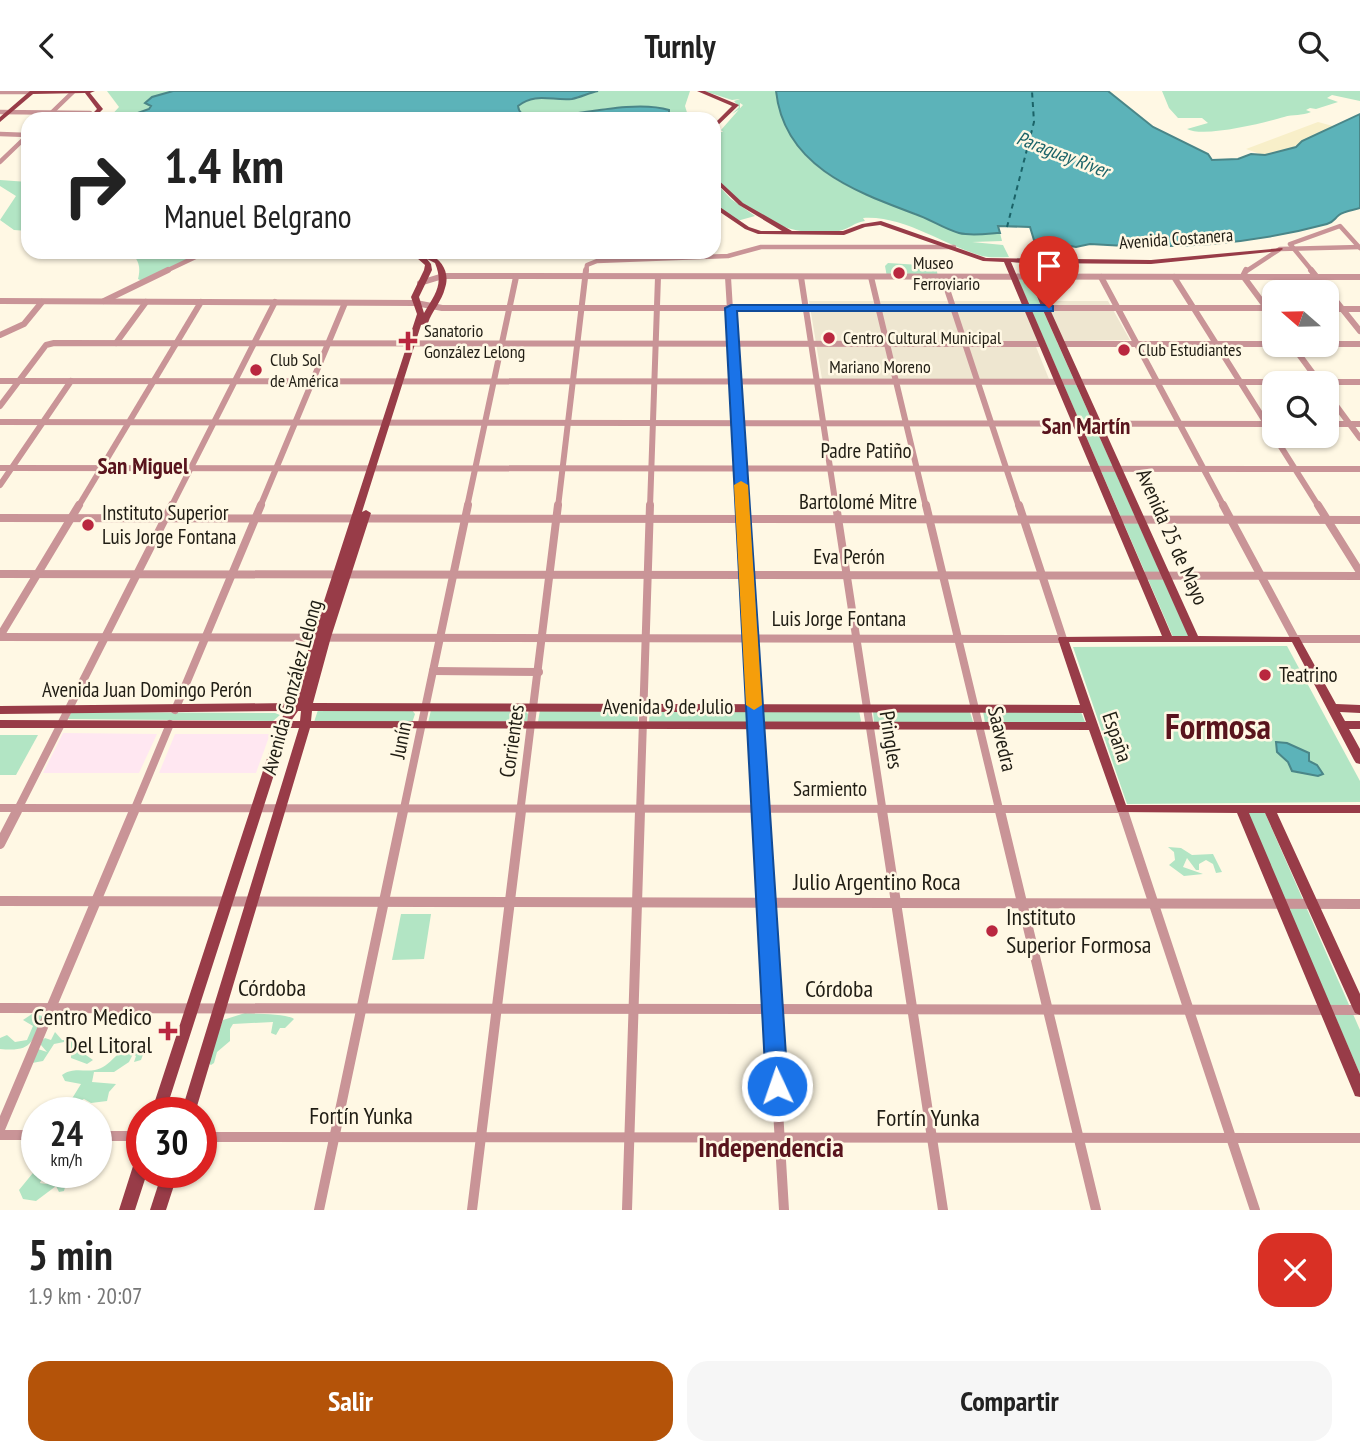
<!DOCTYPE html>
<html lang="es">
<meta charset="utf-8">
<style>
:root{--surface:#fff;--page:#f6f6f6;--text:#222;--muted:#767676;--accent:#b45309}
body{margin:0;font-family:"PT Sans Narrow",sans-serif;background:var(--page);color:var(--text);height:100vh;display:flex;flex-direction:column;font-size:26px;white-space:nowrap}
*{box-sizing:border-box;margin:0}
p{font-size:23px;color:var(--muted)}
.icon{flex:none;width:38px;height:38px;fill:none;stroke:currentColor;stroke-width:2;stroke-linecap:round;stroke-linejoin:round}
.map{position:relative;height:1119px;overflow:hidden}
.side{display:flex;flex-direction:column;background:var(--surface);flex:1}
.side>*{flex:none}
.guide{position:absolute;left:21px;top:21px;width:700px;height:147px;border-radius:21px;box-shadow:0 2px 5px #0004;background:#fff;color:var(--text);overflow:hidden}
.needle{width:46px;rotate:290deg}
.tools{position:absolute;left:1262px;top:189px;display:grid;gap:14px}
.tools a{display:grid;place-items:center;width:77px;height:77px;border-radius:14px;background:var(--surface);box-shadow:0 2px 5px #0004;font-size:35px}
.speed{position:absolute;left:21px;top:1006px;display:flex;gap:14px;font-size:35px;font-weight:700;text-align:center}
.speed>*{display:grid;place-content:center;width:91px;height:91px;border-radius:50%;background:var(--surface);box-shadow:0 2px 5px #0004;line-height:1}
.speed small{font-size:18px;font-weight:400}
.speed .limit{border:10px solid #d22;background:#fff;color:#111}
.pin{position:absolute;display:grid;place-items:center;width:60px;height:60px;color:#fff;margin:-72px -30px;border-radius:50% 50% 50% 0;rotate:-45deg;box-shadow:0 0 7px #0007}
.pin .icon{rotate:45deg}
.me{position:absolute;width:77px;margin:-38px;rotate:357deg;stroke-linejoin:round;filter:drop-shadow(0 0 5px #0008)}
.turn{display:flex;align-items:center;gap:24px;height:147px;padding:0 28px;font-size:32px}
.turn .icon{width:91px;height:91px;stroke-width:2.5}
.turn b{display:block;font-size:49px;line-height:60px}
.round{display:grid;place-items:center;flex:none;width:74px;height:74px;border-radius:21px;background:var(--page)}
.summary{display:flex;align-items:center;justify-content:space-between;height:119px;padding:0 28px}
h1{font-size:42px;font-weight:600;line-height:52px}
.primary-button{display:flex;gap:14px;margin-top:auto;padding:14px 28px}
.primary-button a{flex:1;height:80px;border-radius:21px;background:var(--accent);color:#fff;font-size:28px;font-weight:600;line-height:80px;text-align:center}
.primary-button a+a{background:var(--page);color:var(--text)}
header{display:flex;justify-content:space-between;align-items:center;height:91px;padding:0 28px;background:var(--surface);font-size:32px;font-weight:600}
.map>svg:first-child{display:block}
.commercial{fill:#eee6d0}
.industrial{fill:#ffe7f1}
.green{fill:#b2e5c4}
.sand{fill:#f8efc9}
.water{fill:#5cb3b9;stroke:#4a8688;stroke-width:2}
.lines{fill:none;stroke-linecap:round;stroke-linejoin:round}
.ferry{stroke:#1b6368;stroke-width:2;stroke-dasharray:5 4.5;stroke-linecap:butt}
.minor-far3{stroke:#c99497;stroke-width:4.5}
.minor-far2{stroke:#c99497;stroke-width:6}
.minor-far1{stroke:#c99497;stroke-width:8}
.minor{stroke:#c99497;stroke-width:10}
.major{fill:#983c48;fill-rule:evenodd}
.route{fill:#1a73e8;stroke:#114b97;stroke-width:2}
.slow{fill:#f59e0b}
.poi-dot{fill:#b9273f;stroke:#fff8e4;stroke-width:2.5}
.labels{text-anchor:middle;stroke-width:5;stroke-linejoin:round;paint-order:stroke}
.far-street-label{font-size:18px;fill:#201d14;stroke:#fff8e4}
.far-poi-label{font-size:18px;fill:#201d14;stroke:#fff8e4;text-anchor:start}
.far-water-label{font-size:19px;font-style:italic;fill:#1b6368;stroke:#fff8e4}
.street-label{font-size:21px;fill:#201d14;stroke:#fff8e4}
.poi-label{font-size:21px;fill:#201d14;stroke:#fff8e4;text-anchor:start}
.neighbourhood-label{font-size:23px;font-weight:bold;fill:#59141d;stroke:#fff8e4}
.near-street-label{font-size:24px;fill:#201d14;stroke:#fff8e4}
.near-poi-label{font-size:24px;fill:#201d14;stroke:#fff8e4;text-anchor:start}
.near-neighbourhood-label{font-size:28px;font-weight:bold;fill:#59141d;stroke:#fff8e4}
.town-label{font-size:35px;font-weight:bold;fill:#59141d;stroke:#fff8e4}
</style>
<header><svg class="icon" aria-label="back" viewBox="0 0 24 24"><path d="M15 5l-7 7 7 7"/></svg>Turnly<svg class="icon" aria-label="search" viewBox="0 0 24 24"><circle cx="10" cy="10" r="6"/><path d="M15 15l6 6"/></svg></header>
<div class="map">
<svg width="1360" height="1119" viewBox="0 0 1360 1119">
<rect width="100%" height="100%" fill="#fff8e4"/>
<path class="commercial" d="M809,210H1108L1130,249L1034,251L1049,288H822Z"/>
<g class="industrial">
<path d="M63,642L157,643L139,682H43Z"/>
<path d="M175,643H270L256,682H159Z"/>
</g>
<g class="green">
<path d="M107,0H173L152,6L146,12L151,15L149,18L121,28H108L119,16Z"/>
<path d="M598,0H690L685,15L689,28H668L669,19C634,8 569,25 531,28C524,25 519,23 518,15L535,6L570,8Z"/>
<path d="M704,0H776C786,78 853,100 917,123C930,128 944,138 957,141C969,144 987,143 1000,142L1002,150L972,151L1003,154L1009,166C1000,166 990,167 982,165C943,154 904,124 863,127L865,130C855,131 849,138 839,140C796,146 765,133 733,104C725,96 715,90 714,78L720,86L714,73L718,72L714,71V51L719,41H723L721,39L743,14L740,12V18L732,23L739,16L734,10L740,8L732,9Z"/>
<path d="M1162,0H1360V10L1332,4L1327,7L1338,11L1316,18L1310,17L1306,19L1311,21C1302,25 1293,23 1284,26C1264,32 1204,47 1187,38L1208,32L1202,27H1178L1169,17Z"/>
<path d="M0,89L28,91V140L14,139L0,129L16,105L0,95Z"/>
<path d="M714,90L731,108L755,125L737,130L714,112Z"/>
<path d="M129,161H206L144,191L138,188C141,176 139,168 129,161Z"/>
<path d="M888,172L936,175L938,186H887L885,175Z"/>
<path d="M1017,186H1028L1189,546H1173Z"/>
<path d="M1287,555L1360,690V711L1127,713L1073,556Z"/>
<path d="M318,619H412L415,623L412,632L314,631Z"/>
<path d="M431,619H524L528,623V630L428,632Z"/>
<path d="M540,619L637,620L638,630L636,632L538,631Z"/>
<path d="M650,619L748,620L749,630L747,632L649,631Z"/>
<path d="M761,619L859,620L861,630L860,632L761,631Z"/>
<path d="M873,620L970,621L973,631L972,633L874,632Z"/>
<path d="M983,620L1081,621L1085,631L1084,633L985,632Z"/>
<path d="M76,621L275,622L280,624L273,630L68,628L71,622Z"/>
<path d="M0,644H38L16,684H0Z"/>
<path d="M1247,722H1265L1360,939V983Z"/>
<path d="M1168,756L1181,757L1192,764L1213,763L1222,781L1216,782L1213,773L1206,769L1199,773V779H1196L1187,767L1183,776L1203,783L1184,785L1169,774L1175,769L1174,761Z"/>
<path d="M401,823H431L424,868L392,869Z"/>
<path d="M245,922C256,923 288,923 294,928L285,937H280L276,944L271,942L273,931L233,933L230,938V950L217,961L214,972L211,974L207,971L223,929Z"/>
<path d="M32,923L43,925C32,952 32,961 0,958V947L7,944L15,951L27,949L33,935L23,929Z"/>
<path d="M55,941L62,949L84,950L86,954L83,962L93,969L87,973L71,967V951L69,950L54,953L43,970L32,972L38,958L47,961L41,954V950L45,947L51,949Z"/>
<path d="M133,955L145,958L141,969L134,971L136,965L133,963L129,971L114,981H94L92,991L116,993L109,1001L107,1010L91,1012L84,1008L80,1010L74,1022H68V1014L81,993L65,990L62,984C73,976 83,981 95,979C111,976 117,958 133,955Z"/>
<path d="M37,1077V1082H44L40,1092L46,1093L56,1089L66,1092L64,1100L59,1101L56,1095L36,1110L23,1108L19,1099Z"/>
</g>
<path class="sand" d="M1318,31L1333,35L1291,57L1263,64L1246,58Z"/>
<g class="water">
<path d="M173,0H598C589,2 581,6 572,8C552,10 535,1 518,15C519,23 524,25 531,28C571,26 633,8 669,19V27C646,32 623,23 599,28H121L149,18L151,15L145,12L152,6Z"/>
<path d="M776,0H1108L1153,36L1208,63L1212,69L1238,68L1251,63L1265,64L1296,56L1302,50L1360,23V117C1354,119 1344,120 1339,124C1334,128 1334,131 1327,133C1249,154 1169,159 1090,153L1076,156L1034,149L1030,136L998,135L1000,142H997C985,143 971,145 959,142C944,138 930,128 915,123C854,100 784,75 776,0Z"/>
<path d="M1276,651L1287,652L1309,662V670L1317,674L1323,683L1318,685L1292,680L1288,671L1277,661Z"/>
</g>
<g class="lines">
<path class="ferry" d="M1007,136L1034,31L1032,0"/>
<g class="minor-far3">
<path d="M0,1H32"/>
<path d="M0,21L90,22"/>
<path d="M45,28L73,1"/>
<path d="M0,43L28,44"/>
<path d="M0,71L28,44"/>
<path d="M164,181L206,161"/>
<path d="M586,181L587,174L597,170L728,165L761,156H954"/>
<path d="M1245,181L1280,158L1360,156"/>
<path d="M1313,181L1290,153L1340,135L1360,157"/>
</g>
<g class="minor-far2">
<path d="M1246,179L1243,185L1274,227"/>
<path d="M1311,179L1360,240"/>
<path d="M728,186L742,416"/>
<path d="M801,186L836,416"/>
<path d="M871,186L926,416"/>
<path d="M943,186L1019,416"/>
<path d="M1101,186L1224,416"/>
<path d="M1174,186L1319,416"/>
<path d="M420,192L443,185L1360,186"/>
<path d="M0,210L416,212L442,217H1274"/>
<path d="M104,210L168,179"/>
<path d="M1326,218H1360"/>
<path d="M0,244L24,233L42,211"/>
<path d="M116,252L146,211"/>
<path d="M1062,253H1274"/>
<path d="M1326,253H1360"/>
<path d="M1292,254L1320,292"/>
<path d="M0,290L1360,291"/>
<path d="M1326,301L1360,347"/>
<path d="M0,315L46,254L54,252L1042,253"/>
<path d="M0,331L1274,333"/>
<path d="M1326,333H1360"/>
<path d="M0,377L1360,378"/>
<path d="M0,394L71,290"/>
<path d="M78,416L201,211"/>
<path d="M171,416L275,211"/>
<path d="M260,416L345,212"/>
<path d="M467,416L516,186"/>
<path d="M558,416L586,179"/>
<path d="M650,416L658,186"/>
</g>
<g class="minor-far1">
<path d="M742,414L760,722"/>
<path d="M836,414L883,722"/>
<path d="M926,414L1000,722"/>
<path d="M1223,414L1295,548H1360"/>
<path d="M1318,414L1360,481"/>
<path d="M0,427L1360,429"/>
<path d="M0,483L1360,485"/>
<path d="M0,545L79,414"/>
<path d="M0,546L1063,548L1019,414"/>
<path d="M433,580L539,581"/>
<path d="M175,619L261,414"/>
<path d="M0,717L1122,718L1123,722"/>
<path d="M16,722L172,414"/>
<path d="M133,722L170,633"/>
<path d="M403,722L468,414"/>
<path d="M520,722L558,414"/>
<path d="M640,722L650,414"/>
</g>
<g class="minor">
<path d="M760,720L784,1119"/>
<path d="M882,720L943,1119"/>
<path d="M1000,720L1096,1119"/>
<path d="M1123,720L1255,1119"/>
<path d="M0,753L17,720"/>
<path d="M0,810L1360,813"/>
<path d="M0,917L1360,919"/>
<path d="M0,1038L134,720"/>
<path d="M0,1044H37"/>
<path d="M96,1045H142"/>
<path d="M201,1046L1360,1047"/>
<path d="M319,1119L403,720"/>
<path d="M472,1119L521,720"/>
<path d="M627,1119L640,720"/>
</g>
<g class="major">
<path d="M30,0H95L90,2L103,18L93,28H87L97,18L85,2L33,3L0,31V26Z"/>
<path d="M697,0H705L739,14L714,38V33L732,15Z"/>
<path d="M714,85L743,112L792,140H843L862,133L881,130L986,167L1151,169L1282,157L1283,158L1280,160L1151,173L1029,172L1198,545L1299,546L1336,613L1360,614V622L1340,621L1345,630H1360V638H1349L1360,658V673L1356,672L1354,669L1292,551H1069L1126,714H1360V722H1277L1360,903V924L1355,922L1353,918L1265,722H1249L1360,983V1006L1355,1005L1353,1000L1237,722L1118,721L1089,639L310,637L195,1022H181L299,637H289L165,1022H151L277,637H0V629L280,630L286,620L0,623V615L291,612L417,223L411,206L424,179L425,174L417,167L395,161C404,161 413,160 421,161C439,163 451,180 445,197C442,210 432,220 428,232L421,234L362,421L366,419L371,422L331,546L313,612L1080,614L1058,548L1059,546L1162,545L1004,171L983,170L880,134L865,136L844,144L758,143L745,138L714,117V112L749,136L761,140H782L739,114L714,90ZM427,168L435,172C444,194 435,203 424,222L419,206L432,179L431,173ZM1011,171L1022,172L1188,545H1172ZM298,620H301L300,630H291ZM312,620L1083,622L1086,631L311,630Z"/>
<path d="M142,1065V1082H147L135,1119H119L134,1072L137,1067Z"/>
<path d="M162,1082H178L166,1119H150Z"/>
</g>
</g>
<path class="route" d="M1049,214L1053,215V220H737L788,995L784,1002L777,1005L769,1002L766,995L725,217L731,214Z"/>
<path class="slow" d="M741,390L748,394L762,614L754,619L746,614L734,394Z"/>
<g class="poi-dot">
<circle cx="899" cy="182" r="7"/>
<circle cx="829" cy="247" r="7"/>
<path d="M404.5 239.5h7v7h7v7h-7v7h-7v-7h-7v-7h7z"/>
<circle cx="1124" cy="259" r="7"/>
<circle cx="256" cy="279" r="7"/>
<circle cx="88" cy="434" r="7"/>
<circle cx="1265" cy="584" r="7"/>
<circle cx="992" cy="840" r="7"/>
<path d="M164.5 929.5h7v7h7v7h-7v7h-7v-7h-7v-7h7z"/>
</g>
<g class="labels">
<g class="far-street-label">
<text transform="translate(1176 148) rotate(-4)" y="6">Avenida Costanera</text>
<text x="880" y="282">Mariano Moreno</text>
</g>
<g class="far-poi-label">
<text x="913" y="178">Museo<tspan x="913" dy="21">Ferroviario</tspan></text>
<text x="424" y="246">Sanatorio<tspan x="424" dy="21">González Lelong</tspan></text>
<text x="843" y="253">Centro Cultural Municipal</text>
<text x="1138" y="265">Club Estudiantes</text>
<text x="270" y="275">Club Sol<tspan x="270" dy="21">de América</tspan></text>
</g>
<g class="far-water-label">
<text transform="translate(1063 63) rotate(21)" y="7">Paraguay River</text>
</g>
<g class="street-label">
<text x="866" y="367">Padre Patiño</text>
<text x="858" y="418">Bartolomé Mitre</text>
<text transform="translate(1172 446) rotate(66)" y="7">Avenida 25 de Mayo</text>
<text x="849" y="473">Eva Perón</text>
<text x="839" y="535">Luis Jorge Fontana</text>
<text transform="translate(292 596) rotate(-75)" y="7">Avenida González Lelong</text>
<text x="147" y="606">Avenida Juan Domingo Perón</text>
<text x="668" y="623">Avenida 9 de Julio</text>
<text transform="translate(1117 646) rotate(71)" y="7">España</text>
<text transform="translate(1002 648) rotate(77)" y="7">Saavedra</text>
<text transform="translate(401 649) rotate(-79)" y="7">Junín</text>
<text transform="translate(891 649) rotate(81)" y="7">Pringles</text>
<text transform="translate(512 650) rotate(-82)" y="7">Corrientes</text>
<text x="830" y="705">Sarmiento</text>
</g>
<g class="poi-label">
<text x="102" y="429">Instituto Superior<tspan x="102" dy="24">Luis Jorge Fontana</tspan></text>
<text x="1279" y="591">Teatrino</text>
</g>
<g class="neighbourhood-label">
<text x="1086" y="343">San Martín</text>
<text x="143" y="383">San Miguel</text>
</g>
<g class="near-street-label">
<text x="877" y="799">Julio Argentino Roca</text>
<text x="272" y="905">Córdoba</text>
<text x="839" y="906">Córdoba</text>
<text x="361" y="1033">Fortín Yunka</text>
<text x="928" y="1035">Fortín Yunka</text>
</g>
<g class="near-poi-label">
<text x="1006" y="834">Instituto<tspan x="1006" dy="28">Superior Formosa</tspan></text>
<text x="152" y="934" text-anchor="end">Centro Medico<tspan x="152" dy="28">Del Litoral</tspan></text>
</g>
<g class="near-neighbourhood-label">
<text x="771" y="1066">Independencia</text>
</g>
<g class="town-label">
<text x="1218" y="648">Formosa</text>
</g>
</g>
</svg>
<div class="tools">
<a><svg class="needle" viewBox="-14 -14 28 28"><path d="M0-13l5 13h-10z" fill="#e53935"/><path d="M0 13l5-13h-10z" fill="#767676"/></svg></a>
<a><svg class="icon" aria-label="search" viewBox="0 0 24 24"><circle cx="10" cy="10" r="6"/><path d="M15 15l6 6"/></svg></a>
</div>
<div class="speed"><div>24<small>km/h</small></div><div class="limit">30</div></div>
<div class="pin" style="left:1049px;top:217px;background:#d93025"><svg class="icon" aria-label="arrive" viewBox="0 0 24 24"><path d="M6 21V4h12l-3 4 3 4H6"/></svg></div>
<svg class="me" style="left:777px;top:995px" viewBox="-20 -20 40 40"><circle r="17" fill="#1a73e8" stroke="#fff" stroke-width="3"/><path d="M0-11L8 9 0 5-8 9z" fill="#fff"/></svg>
<div class="guide">
<div class="turn"><svg class="icon" aria-label="right" viewBox="0 0 24 24"><path d="M7 20v-9h11M14 6l5 5-5 5"/></svg><div><b>1.4 km</b>Manuel Belgrano</div></div>
</div>
</div>
<section class="side">
<div class="summary"><div><h1>5 min</h1><p>1.9 km · 20:07</p></div><a class="round" style="background:#d93025;color:#fff"><svg class="icon" aria-label="close" viewBox="0 0 24 24"><path d="M6 6l12 12M18 6L6 18"/></svg></a></div>
<div class="primary-button"><a>Salir</a><a>Compartir</a></div>
</section>
